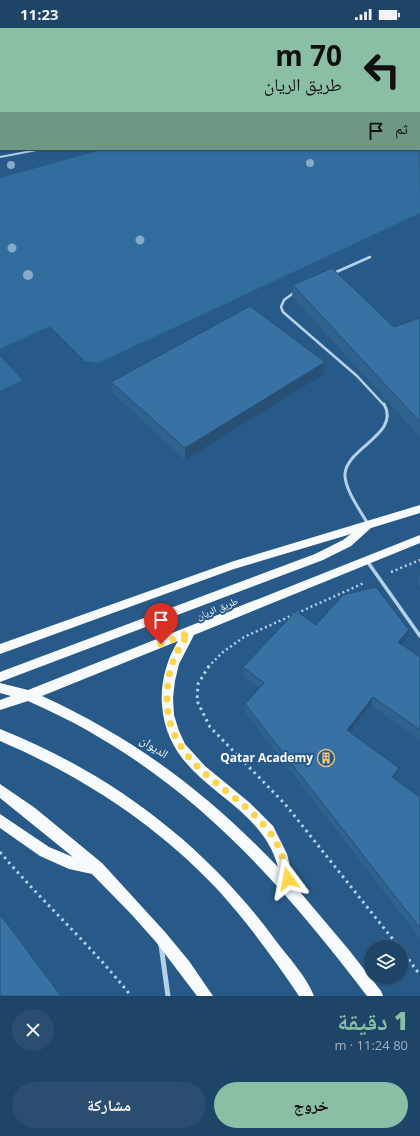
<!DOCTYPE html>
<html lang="ar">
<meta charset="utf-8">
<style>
:root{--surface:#1e4467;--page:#2b4e70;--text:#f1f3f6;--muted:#a1b0c0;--line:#3c5c7b;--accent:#8abfa5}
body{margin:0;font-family:"Open Sans","Noto Naskh Arabic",sans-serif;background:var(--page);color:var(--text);direction:rtl;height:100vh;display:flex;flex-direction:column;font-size:15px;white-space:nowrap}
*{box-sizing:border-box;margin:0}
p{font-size:13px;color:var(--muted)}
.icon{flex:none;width:22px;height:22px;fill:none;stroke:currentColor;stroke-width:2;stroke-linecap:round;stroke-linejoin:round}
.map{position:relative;height:968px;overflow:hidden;direction:ltr}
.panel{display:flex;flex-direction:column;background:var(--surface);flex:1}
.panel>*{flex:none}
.hud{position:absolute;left:0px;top:0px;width:420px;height:122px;box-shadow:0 1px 3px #0004,0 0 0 1px var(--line);direction:rtl;background:#8abfa5;color:#111;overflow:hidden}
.fabs{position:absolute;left:364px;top:912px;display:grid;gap:8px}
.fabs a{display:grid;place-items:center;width:44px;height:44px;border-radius:50%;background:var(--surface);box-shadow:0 1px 3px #0004,0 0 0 1px var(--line);font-size:20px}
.pin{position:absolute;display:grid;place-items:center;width:34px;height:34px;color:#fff;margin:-41px -17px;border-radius:50% 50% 50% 0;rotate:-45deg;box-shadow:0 0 4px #0007}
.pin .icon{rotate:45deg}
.me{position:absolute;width:44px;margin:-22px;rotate:347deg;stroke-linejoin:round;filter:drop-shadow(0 0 3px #0008)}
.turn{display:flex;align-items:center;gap:14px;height:84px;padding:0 12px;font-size:18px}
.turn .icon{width:52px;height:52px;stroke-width:2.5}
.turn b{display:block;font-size:28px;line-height:34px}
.then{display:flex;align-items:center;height:38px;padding:0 12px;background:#0003;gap:8px;font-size:15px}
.round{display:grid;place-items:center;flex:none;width:42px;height:42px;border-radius:21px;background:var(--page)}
.summary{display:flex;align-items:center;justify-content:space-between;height:68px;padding:0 12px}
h1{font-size:24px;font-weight:800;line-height:30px;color:var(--accent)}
.action{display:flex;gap:8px;margin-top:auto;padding:8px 12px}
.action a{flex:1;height:46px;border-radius:24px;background:var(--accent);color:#111;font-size:16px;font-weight:800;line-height:46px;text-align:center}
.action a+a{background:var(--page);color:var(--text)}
.status{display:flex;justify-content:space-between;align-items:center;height:28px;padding:0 20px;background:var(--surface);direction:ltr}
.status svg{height:11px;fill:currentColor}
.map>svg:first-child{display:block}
.green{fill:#326da0}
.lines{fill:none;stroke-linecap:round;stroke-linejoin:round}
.path-far1{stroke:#b5d1e9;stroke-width:2.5;stroke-dasharray:2 3;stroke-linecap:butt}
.path{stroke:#b5d1e9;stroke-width:3;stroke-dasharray:2.5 4;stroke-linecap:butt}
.service-far2{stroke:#b5d1e9;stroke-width:2}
.service-far1{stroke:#b5d1e9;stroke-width:2.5}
.service{stroke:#b5d1e9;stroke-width:3}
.pedestrian{stroke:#b5d1e9;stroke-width:3.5}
.minor{stroke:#b5d1e9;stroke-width:5}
.primary{fill:#f7fbfe;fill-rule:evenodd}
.tree{fill:#89a9c6}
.wall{fill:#30628e}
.shaded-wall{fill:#275074}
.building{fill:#3872a5;stroke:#275074}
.route{stroke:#ffd54a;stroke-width:7;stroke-dasharray:0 12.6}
.labels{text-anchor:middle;stroke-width:4;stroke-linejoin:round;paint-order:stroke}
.street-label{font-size:10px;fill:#fff;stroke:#285a89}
.near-street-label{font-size:12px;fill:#fff;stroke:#285a89}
.near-poi-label{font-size:12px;font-weight:bold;fill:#fff;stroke:#285a89;text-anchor:end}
</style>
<div class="status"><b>11:23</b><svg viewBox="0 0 49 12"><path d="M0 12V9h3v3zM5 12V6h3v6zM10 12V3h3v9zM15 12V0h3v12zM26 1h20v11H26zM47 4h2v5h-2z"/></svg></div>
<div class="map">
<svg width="420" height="968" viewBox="0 0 420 968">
<rect width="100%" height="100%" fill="#285a89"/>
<g class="green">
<path d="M0,0H284L286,1H1L0,111Z"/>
<path d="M419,93L420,185L98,335L85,333L50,298L0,321V150L105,121H419Z"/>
<path d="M0,328L22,352L0,363Z"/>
</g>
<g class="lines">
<g class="path-far1">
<path d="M391,544L420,532"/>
<path d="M208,639L223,624L244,609L364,555"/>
</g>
<g class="path">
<path d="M209,638L198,656L197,673L210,699L285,776L399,919"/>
<path d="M0,824C42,874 91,917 131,968"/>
<path d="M401,921L420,947"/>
</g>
<g class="service-far2">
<path d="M395,1L398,0"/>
<path d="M0,129L42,121"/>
</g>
<g class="service-far1">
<path d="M334,245L370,229"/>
<path d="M295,264L284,272L281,279L283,284L357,348L384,377"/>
</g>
<path class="service" d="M368,496C361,484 344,460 345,446C347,419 401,406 384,376"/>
<path class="pedestrian" d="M367,533L420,608"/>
<path class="minor" d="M161,917L168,968"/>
<g class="primary">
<path d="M420,477V485L371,500L351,518L323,532L0,654V644L315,526L343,512L351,506L234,541L0,626V616L234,533Z"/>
<path d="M420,507V515L194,607L179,636L175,653L173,670L174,687L179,703L185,716L205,738L250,775L273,798L287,826L295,858L349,922L381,963L383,968H367C271,842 177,738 28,673L0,682V672L11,668L0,665V655L28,662ZM178,613C167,631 160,655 162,677C168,760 259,767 278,839C207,765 136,711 42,668Z"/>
<path d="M0,701C111,745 206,817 276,913C289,930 306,948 314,968H299C274,931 248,895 218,862C157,797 82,748 0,713Z"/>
<path d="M0,756L35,780L102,835L165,904L189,933L213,968H197L156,914L132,887L92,846L69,841L40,828L0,800V786L49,819L73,829L0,770Z"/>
</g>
</g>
<g class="tree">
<circle cx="310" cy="135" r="4"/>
<circle cx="11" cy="137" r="4"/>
<circle cx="140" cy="212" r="4.5"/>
<circle cx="12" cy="220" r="4.5"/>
<circle cx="28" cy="247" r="5"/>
</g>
<g class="wall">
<rect x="419" y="46" width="1" height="30"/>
<path d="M293,257L394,299L420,290V409L292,268Z"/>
<path d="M324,346L185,432L113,365L111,354Z"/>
<path d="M420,546V559L417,555Z"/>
<path d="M316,597L406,611L401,616L420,629V712L371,677L349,704L396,747L394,750L420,769V910L245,684V676L260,660L243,648V639Z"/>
</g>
<g class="shaded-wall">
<path d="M325,334L324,346L185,432V420Z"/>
<path d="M409,602L406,611L395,623L398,614Z"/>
<path d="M373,669L371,677L345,710L347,702Z"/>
<path d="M399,740L396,747L389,756L392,749Z"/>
</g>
<g class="building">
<path d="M419,46H420V66L419,65Z"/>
<path d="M332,240L394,299L420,290V394L293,257Z"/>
<path d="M250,278L325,334L185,420L111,354Z"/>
<path d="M376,559L409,602L398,614L420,629V702L373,669L347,702L399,740L392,749L420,769V900L245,676L264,655L243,639L296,583L316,597L343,567Z"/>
<path d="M0,886L61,968H0Z"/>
</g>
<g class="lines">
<path class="route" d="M161,616L189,605C174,625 167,645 167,670C167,736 226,754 263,796C277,811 285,831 288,851"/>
</g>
<defs>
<g id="building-ring" transform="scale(0.9)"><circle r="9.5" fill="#285a89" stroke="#f1c57b" stroke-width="1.5"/><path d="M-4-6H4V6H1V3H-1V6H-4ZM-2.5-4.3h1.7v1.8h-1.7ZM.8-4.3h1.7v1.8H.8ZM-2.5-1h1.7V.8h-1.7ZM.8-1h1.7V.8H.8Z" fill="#f1c57b"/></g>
</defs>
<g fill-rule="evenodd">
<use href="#building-ring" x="326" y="730"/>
</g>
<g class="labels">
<g class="street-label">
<text transform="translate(217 580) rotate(-22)" y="4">طريق الريان</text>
</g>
<g class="near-street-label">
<text transform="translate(154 719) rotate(33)" y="4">الديوان</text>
</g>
<g class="near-poi-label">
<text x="313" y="734">Qatar Academy</text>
</g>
</g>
</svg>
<div class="fabs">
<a><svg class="icon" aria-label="layers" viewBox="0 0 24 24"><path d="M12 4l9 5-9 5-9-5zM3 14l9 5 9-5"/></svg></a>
</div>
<div class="pin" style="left:161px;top:616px;background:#d93025"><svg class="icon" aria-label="arrive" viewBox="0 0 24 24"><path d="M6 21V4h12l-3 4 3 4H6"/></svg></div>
<svg class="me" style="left:288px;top:851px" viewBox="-20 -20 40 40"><path d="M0-17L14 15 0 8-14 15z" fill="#ffd54a" stroke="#fff" stroke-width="4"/></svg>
<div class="hud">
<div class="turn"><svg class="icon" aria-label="left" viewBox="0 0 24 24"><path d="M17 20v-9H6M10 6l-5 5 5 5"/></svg><div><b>70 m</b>طريق الريان</div></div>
<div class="then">ثم<svg class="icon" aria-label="arrive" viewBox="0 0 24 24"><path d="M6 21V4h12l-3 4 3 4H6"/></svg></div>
</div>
</div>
<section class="panel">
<div class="summary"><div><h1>1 دقيقة</h1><p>80 m · 11:24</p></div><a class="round"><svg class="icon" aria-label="close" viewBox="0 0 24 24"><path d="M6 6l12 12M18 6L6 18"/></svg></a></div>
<div class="action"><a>خروج</a><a>مشاركة</a></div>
</section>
